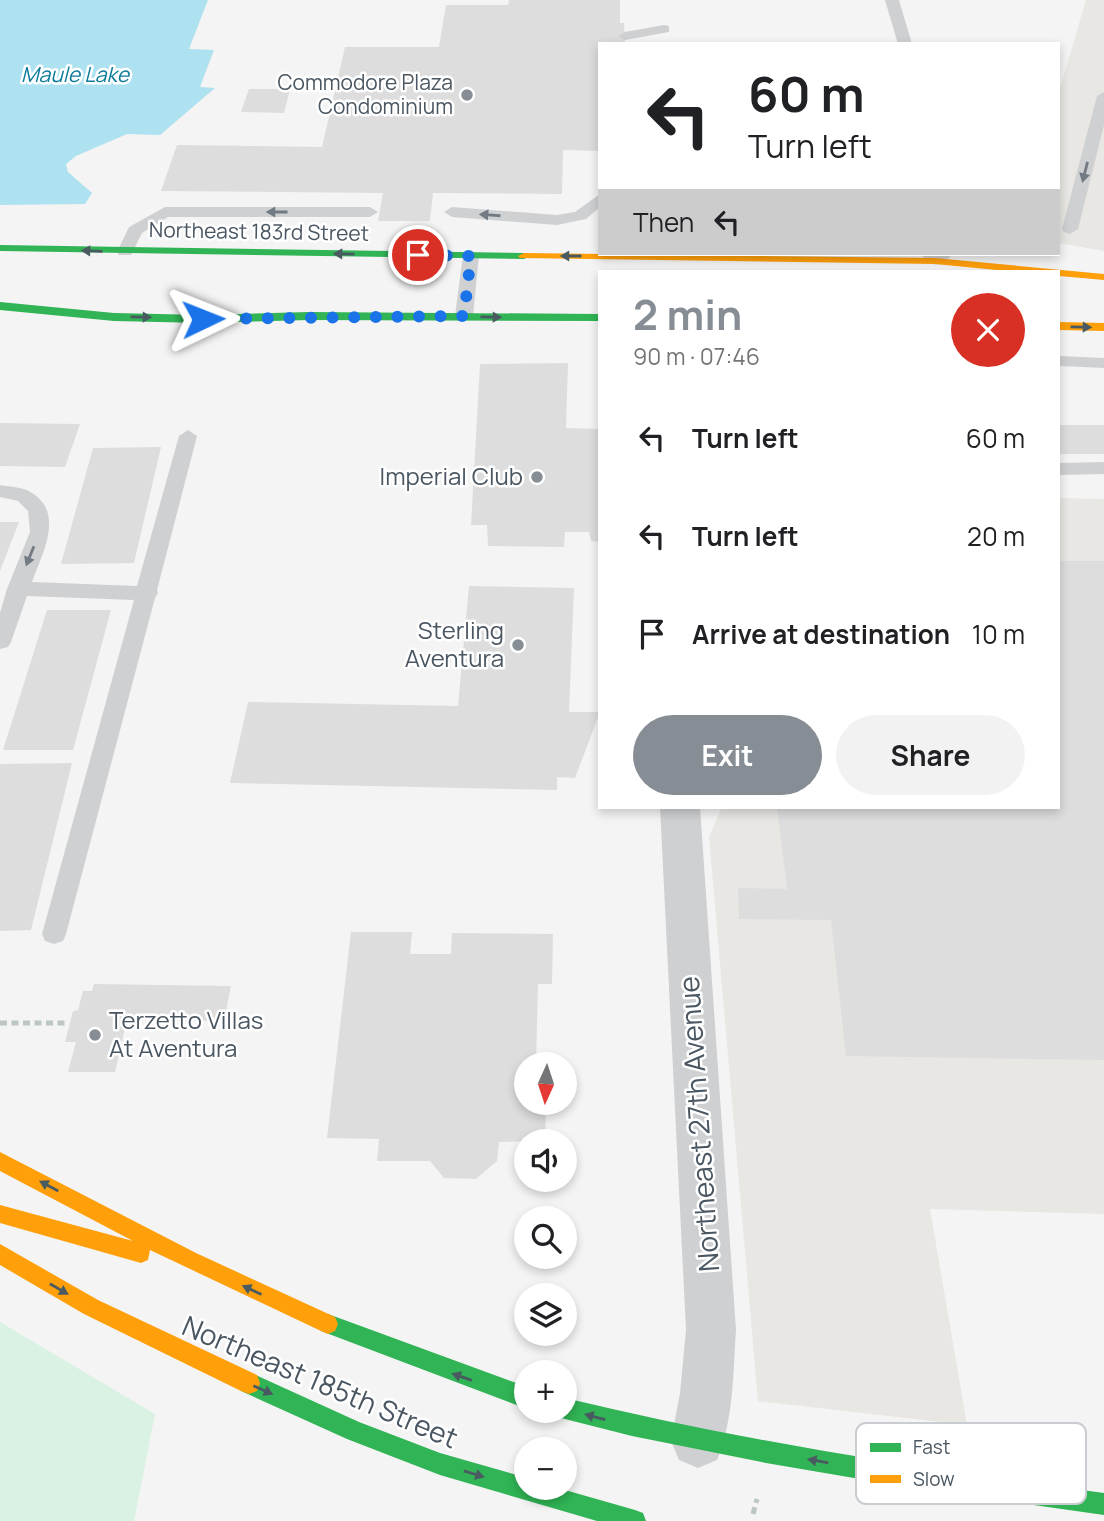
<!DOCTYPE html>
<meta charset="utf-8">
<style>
:root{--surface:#fff;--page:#f2f2f2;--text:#202124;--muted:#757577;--accent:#868d94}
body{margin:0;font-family:Manrope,sans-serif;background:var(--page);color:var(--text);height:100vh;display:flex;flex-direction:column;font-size:26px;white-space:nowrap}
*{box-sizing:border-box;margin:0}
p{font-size:23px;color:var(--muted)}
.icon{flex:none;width:38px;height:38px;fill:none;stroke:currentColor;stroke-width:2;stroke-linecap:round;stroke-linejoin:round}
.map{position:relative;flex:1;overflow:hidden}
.sheet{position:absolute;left:598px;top:270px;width:462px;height:539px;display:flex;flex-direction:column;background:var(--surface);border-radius:0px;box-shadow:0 4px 10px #0003}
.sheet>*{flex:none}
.guide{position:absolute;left:598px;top:42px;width:462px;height:214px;border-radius:0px;box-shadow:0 4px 10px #0003;background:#fff;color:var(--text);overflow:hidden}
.needle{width:46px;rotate:183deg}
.controls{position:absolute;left:514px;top:1052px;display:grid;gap:14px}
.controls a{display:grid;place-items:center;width:63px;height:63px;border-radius:50%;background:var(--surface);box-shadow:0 4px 10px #0003;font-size:35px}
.pin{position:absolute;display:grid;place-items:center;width:60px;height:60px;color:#fff;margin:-30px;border:4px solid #fff;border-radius:50%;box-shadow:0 2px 7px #0007}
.me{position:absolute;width:77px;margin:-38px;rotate:88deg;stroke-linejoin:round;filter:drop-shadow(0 0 5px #0008)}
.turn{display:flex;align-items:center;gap:24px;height:147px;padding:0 35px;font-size:32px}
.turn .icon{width:91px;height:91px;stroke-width:2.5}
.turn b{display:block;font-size:49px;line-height:60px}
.then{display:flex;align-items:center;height:66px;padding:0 35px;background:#0003;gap:14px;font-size:26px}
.round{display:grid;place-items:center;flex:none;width:74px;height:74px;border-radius:37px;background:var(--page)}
.summary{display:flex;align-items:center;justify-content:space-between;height:119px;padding:0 35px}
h1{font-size:42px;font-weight:700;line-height:52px;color:var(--accent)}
.button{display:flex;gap:14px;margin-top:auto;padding:14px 35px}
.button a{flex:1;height:80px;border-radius:42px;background:var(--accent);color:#fff;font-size:28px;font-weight:700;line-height:80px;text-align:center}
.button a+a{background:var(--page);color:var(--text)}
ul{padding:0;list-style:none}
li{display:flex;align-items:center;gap:21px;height:98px;padding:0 35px}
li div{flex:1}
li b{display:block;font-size:26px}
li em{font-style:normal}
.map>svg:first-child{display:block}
.commercial{fill:#e8e7e3}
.green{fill:#d9f2e3}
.water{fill:#aee2f0}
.building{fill:#ddddde}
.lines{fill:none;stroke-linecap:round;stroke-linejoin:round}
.path{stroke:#bcc7c4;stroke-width:5;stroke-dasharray:7 4.5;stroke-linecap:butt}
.lane{fill:#ced0d2;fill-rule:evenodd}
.street{fill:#ced0d2;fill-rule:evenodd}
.fast{fill:#30b455;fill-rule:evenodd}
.slow{fill:#ff9f0a;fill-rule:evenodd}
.oneway{fill:#727b83}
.oneway2{fill:#495b60}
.route{stroke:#1a73e8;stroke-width:12;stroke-dasharray:0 21.6}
.poi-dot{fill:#868d94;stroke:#fff;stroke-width:2.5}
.labels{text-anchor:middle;stroke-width:5;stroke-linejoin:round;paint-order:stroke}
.far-water-label{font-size:21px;font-style:italic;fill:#0c7c9b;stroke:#fff}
.far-poi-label{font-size:21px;fill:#4a5661;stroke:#fff;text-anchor:end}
.far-street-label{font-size:21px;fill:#4a5661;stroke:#fff}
.poi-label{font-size:24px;fill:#4a5661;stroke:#fff;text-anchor:end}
.near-street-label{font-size:28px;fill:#4a5661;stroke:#fff}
.key{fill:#fff;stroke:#c9ccd0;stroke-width:2}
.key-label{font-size:19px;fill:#4a5661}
</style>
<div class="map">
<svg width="1104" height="1521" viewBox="0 0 1104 1521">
<rect width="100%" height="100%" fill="#f4f4f4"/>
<g class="commercial">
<path d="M1086,0H1104V251L1059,243V92Z"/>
<path d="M1059,498L1104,499V1214L930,1209L967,1425L758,1401L709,837L722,807H1059Z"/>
</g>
<path class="green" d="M0,1322L155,1414L134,1521H0Z"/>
<path class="water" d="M0,0H208L189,49L214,50L200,87L215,88L160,135L127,134L76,156L66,164L68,172L92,193L85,204L0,205Z"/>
<g class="building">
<path d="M509,0H620V23H624L625,44H600V151L563,150L562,194L433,193L430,221H378L383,193L161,191L177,145L322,147L345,47H439L446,5H508Z"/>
<path d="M249,89H290L284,113L241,112Z"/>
<path d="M568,363L566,428L600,429V542L591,541L589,532H565L564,547L488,546L487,525H471L480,364Z"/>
<path d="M0,423L80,424L65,467L0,466Z"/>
<rect x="1059" y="425" width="45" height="29"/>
<path d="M161,447L134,563L61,564L93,448Z"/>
<path d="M0,522H19L0,571Z"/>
<path d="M1059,561H1104V1060L846,1056L831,920L739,919L738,888L787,889L777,807H1059Z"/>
<path d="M469,586L574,588L569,712H600L575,778L557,777V790L230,783L248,702L458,706Z"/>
<path d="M47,610H111L73,750H3Z"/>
<path d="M72,763L31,930L0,931V764Z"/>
<path d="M351,932H412L410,954H451L452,933L553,934L552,984H538L536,1064H527V1102H546L545,1141L499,1142L497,1161L476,1179L444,1178L430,1161H377L379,1139L327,1138Z"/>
<path d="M94,984L231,986L224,1021L136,1020L125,1028L115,1072H68L76,1042H65L73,1011L78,1010L83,991H92Z"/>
</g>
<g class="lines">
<g class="path">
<path d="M0,1023H68"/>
<path d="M753,1514L757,1499"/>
</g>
<g class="lane">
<path d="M885,0H899L912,44H898Z"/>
<path d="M664,25L669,26V32L625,40L618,36L625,32Z"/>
<path d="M1104,92V125L1078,229L1070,234L1064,232L1062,229L1097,96Z"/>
<path d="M600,194V207L586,219L557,225L452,217L444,212L452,207L557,215L575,212Z"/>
<path d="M165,207H370L378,212L370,217H168L142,233L131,255H119L117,252L129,227Z"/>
<path d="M471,250L479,255L473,316L464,321L455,316L463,255Z"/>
<path d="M921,254H952C941,268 931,268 921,254Z"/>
<path d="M1059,356L1104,358V368L1059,366Z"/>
<path d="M188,430L197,436L157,590L158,593L155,598L66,934L63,941L54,944L45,941L42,934L134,600L27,596L11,642L8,647L0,649V613L7,589L30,532L28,511L18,501L0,497V485C10,487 24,487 32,493C65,514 42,554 32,582L137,586L179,436Z"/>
<path d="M1104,462V474L1059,475V463Z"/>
</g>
<path class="street" d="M660,807H700L736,1330C733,1373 734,1419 717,1460L698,1468L679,1460L671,1441L680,1393L686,1330Z"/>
<g class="fast">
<path d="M0,245L524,253L530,256L524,259L0,251Z"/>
<path d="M0,302L114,313L203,315L309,312L600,314V321L309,320L203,323L114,321L0,310Z"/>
<path d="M328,1314L527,1387V1409L321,1331L318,1324L321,1317Z"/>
<path d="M249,1372L359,1422L440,1453L527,1478V1488H558L635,1510L643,1513L646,1521H597L440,1475L347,1439L241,1391L238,1383L241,1375Z"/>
<path d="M565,1398C743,1441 923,1469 1104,1493V1515L901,1486L766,1463L632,1436L557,1417L555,1410H565Z"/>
</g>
<g class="slow">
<path d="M524,253L935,258L1104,274V280L1059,276V271H1007L935,264L520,258L518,256Z"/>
<path d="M1059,322L1104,323V331L1059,330Z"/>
<path d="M0,1152L196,1253L335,1317L338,1324L335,1331L328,1334L321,1331L150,1250L148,1260L141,1263L0,1223V1205L133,1241L0,1171Z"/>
<path d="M0,1244L98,1300L257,1375L260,1383L257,1391L249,1394L241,1391L84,1314L0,1265Z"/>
</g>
</g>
<defs><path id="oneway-solid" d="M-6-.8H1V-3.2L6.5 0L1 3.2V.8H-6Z" transform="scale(1.75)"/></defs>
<g class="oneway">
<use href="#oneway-solid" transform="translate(1085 172) rotate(104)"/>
<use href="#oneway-solid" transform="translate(277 212) rotate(-180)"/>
<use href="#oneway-solid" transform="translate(490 215) rotate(-176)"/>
<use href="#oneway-solid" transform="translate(30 556) rotate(112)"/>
</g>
<g class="oneway2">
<use href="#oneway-solid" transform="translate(92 251) rotate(-178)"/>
<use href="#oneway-solid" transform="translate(344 254) rotate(-179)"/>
<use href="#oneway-solid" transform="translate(571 256) rotate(-180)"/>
<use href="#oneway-solid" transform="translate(141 317) rotate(1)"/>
<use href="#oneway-solid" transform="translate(491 317) rotate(1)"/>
<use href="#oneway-solid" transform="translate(1081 327) rotate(1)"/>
<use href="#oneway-solid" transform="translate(49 1186) rotate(-152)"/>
<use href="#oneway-solid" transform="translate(59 1289) rotate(30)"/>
<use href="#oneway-solid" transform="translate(252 1290) rotate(-155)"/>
<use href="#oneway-solid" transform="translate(462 1377) rotate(-161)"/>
<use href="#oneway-solid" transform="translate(263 1390) rotate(24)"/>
<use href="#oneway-solid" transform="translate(595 1417) rotate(-165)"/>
<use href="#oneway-solid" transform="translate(818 1461) rotate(-170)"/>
<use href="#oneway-solid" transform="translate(474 1474) rotate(17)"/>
</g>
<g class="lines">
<path class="route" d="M203,319L464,316L471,256L418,255"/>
</g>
<g class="poi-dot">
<circle cx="467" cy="95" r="7"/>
<circle cx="537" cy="477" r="7"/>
<circle cx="518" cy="645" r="7"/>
<circle cx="95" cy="1035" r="7"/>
</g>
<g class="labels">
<g class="far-water-label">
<text x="75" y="82">Maule Lake</text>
</g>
<g class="far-poi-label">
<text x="453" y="90">Commodore Plaza<tspan x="453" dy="24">Condominium</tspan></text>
</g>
<g class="far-street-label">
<text transform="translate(259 232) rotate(1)" y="7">Northeast 183rd Street</text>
</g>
<g class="poi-label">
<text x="523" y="485">Imperial Club</text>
<text x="504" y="639">Sterling<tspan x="504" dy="28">Aventura</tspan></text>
<text x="109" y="1029" text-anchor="start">Terzetto Villas<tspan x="109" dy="28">At Aventura</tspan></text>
</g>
<g class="near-street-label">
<text transform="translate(699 1124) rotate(-94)" y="10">Northeast 27th Avenue</text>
<text transform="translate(320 1382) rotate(23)" y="10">Northeast 185th Street</text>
</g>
</g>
<rect x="856" y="1423" width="230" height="81" rx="10" class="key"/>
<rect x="870" y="1443" width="31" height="9" fill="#30b455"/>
<rect x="870" y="1475" width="31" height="8" fill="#ff9f0a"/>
<g class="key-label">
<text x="913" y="1454">Fast</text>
<text x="913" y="1486">Slow</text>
</g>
</svg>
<div class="controls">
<a><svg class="needle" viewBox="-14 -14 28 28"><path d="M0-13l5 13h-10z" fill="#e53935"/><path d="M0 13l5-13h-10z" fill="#757577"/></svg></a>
<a><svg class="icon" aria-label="sound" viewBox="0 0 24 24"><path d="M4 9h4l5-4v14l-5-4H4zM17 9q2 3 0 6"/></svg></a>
<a><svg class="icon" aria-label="search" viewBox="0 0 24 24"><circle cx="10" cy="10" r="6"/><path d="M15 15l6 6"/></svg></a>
<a><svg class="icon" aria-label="layers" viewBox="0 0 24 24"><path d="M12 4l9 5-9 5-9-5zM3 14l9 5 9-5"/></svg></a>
<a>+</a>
<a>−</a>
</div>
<div class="pin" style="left:418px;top:255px;background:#d93025"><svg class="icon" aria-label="arrive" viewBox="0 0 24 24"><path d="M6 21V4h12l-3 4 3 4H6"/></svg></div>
<svg class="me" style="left:203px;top:319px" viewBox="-20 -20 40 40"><path d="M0-17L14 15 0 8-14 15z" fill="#1a73e8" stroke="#fff" stroke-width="4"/></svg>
<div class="guide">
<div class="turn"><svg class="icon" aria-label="left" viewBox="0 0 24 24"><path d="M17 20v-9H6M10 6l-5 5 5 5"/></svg><div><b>60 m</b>Turn left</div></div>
<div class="then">Then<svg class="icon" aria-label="left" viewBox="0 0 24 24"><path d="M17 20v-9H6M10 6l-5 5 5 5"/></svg></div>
</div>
<section class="sheet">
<div class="summary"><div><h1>2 min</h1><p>90 m · 07:46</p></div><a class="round" style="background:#d93025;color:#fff"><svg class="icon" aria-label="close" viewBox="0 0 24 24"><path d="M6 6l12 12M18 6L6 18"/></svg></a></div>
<ul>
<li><svg class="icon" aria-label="left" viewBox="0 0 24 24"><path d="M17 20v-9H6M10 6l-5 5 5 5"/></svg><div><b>Turn left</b></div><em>60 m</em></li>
<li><svg class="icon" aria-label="left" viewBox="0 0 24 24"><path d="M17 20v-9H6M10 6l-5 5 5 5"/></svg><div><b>Turn left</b></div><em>20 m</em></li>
<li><svg class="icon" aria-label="arrive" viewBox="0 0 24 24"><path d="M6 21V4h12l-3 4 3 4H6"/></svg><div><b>Arrive at destination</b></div><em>10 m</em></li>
</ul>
<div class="button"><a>Exit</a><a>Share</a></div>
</section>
</div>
